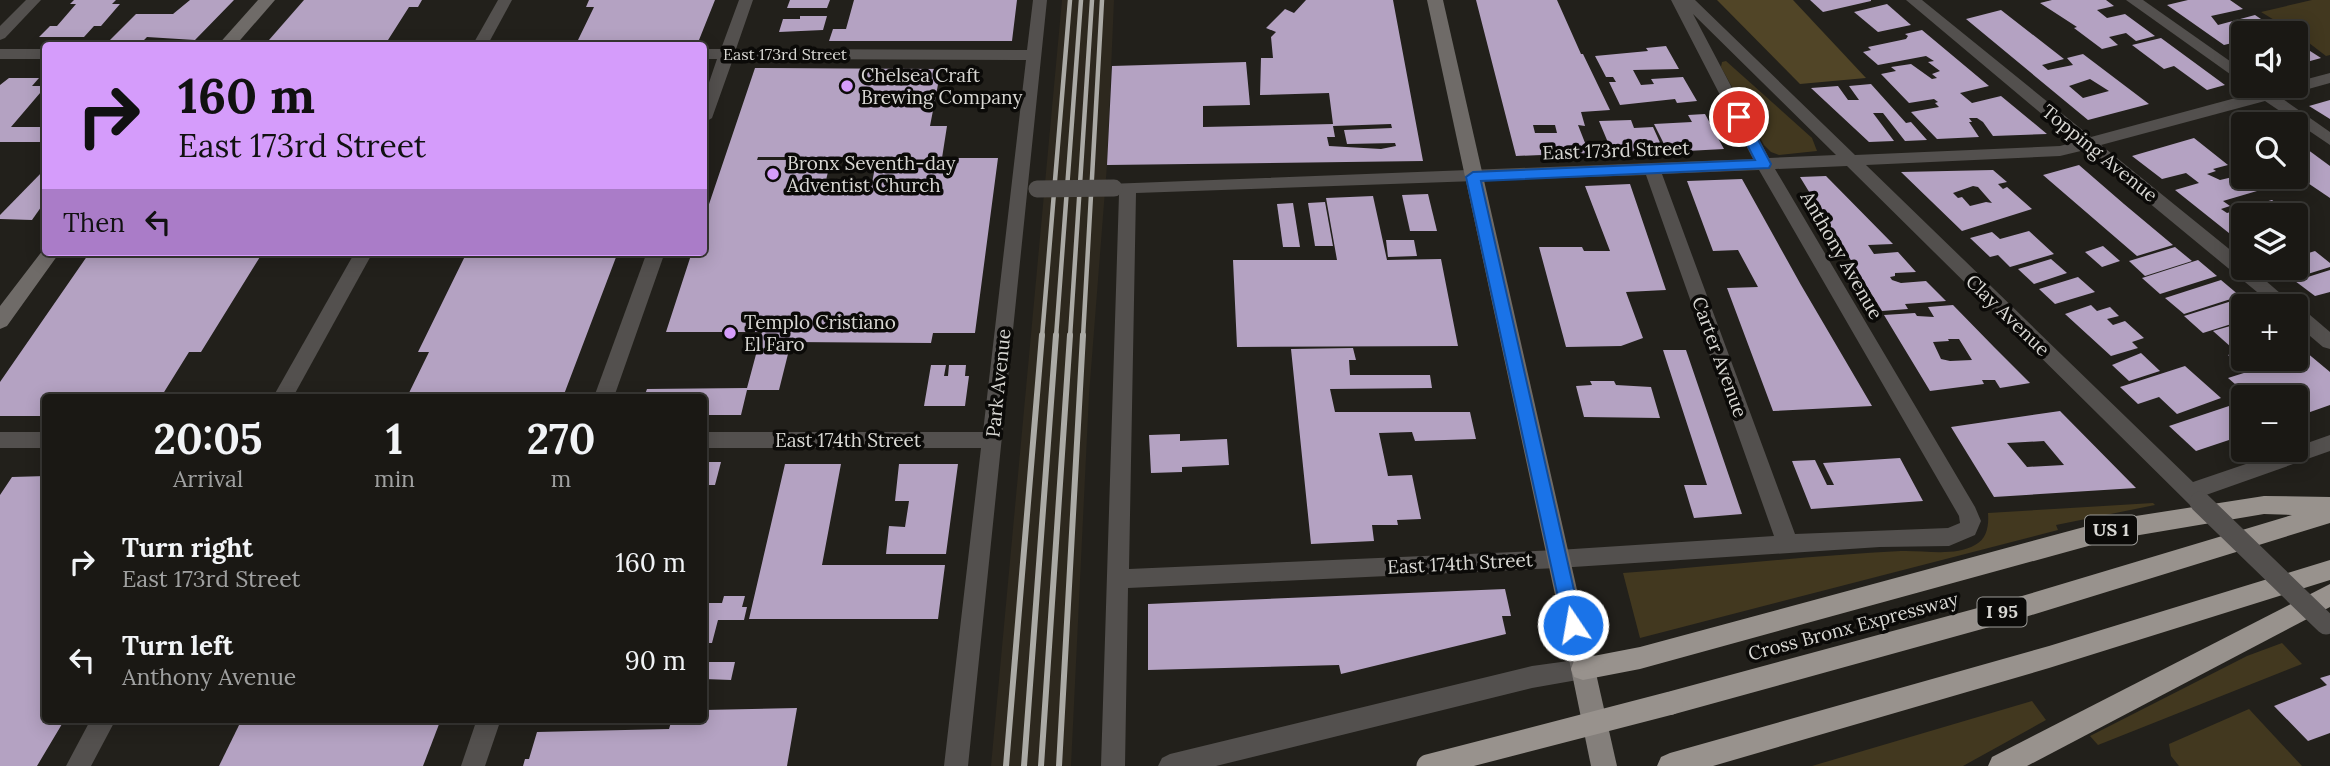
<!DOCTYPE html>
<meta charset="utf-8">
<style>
:root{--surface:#1a1814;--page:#23211d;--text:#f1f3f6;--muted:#9fa0a0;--line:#383734}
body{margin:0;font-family:Lora,serif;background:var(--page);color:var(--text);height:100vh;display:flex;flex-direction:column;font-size:26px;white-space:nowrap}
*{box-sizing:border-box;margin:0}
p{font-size:23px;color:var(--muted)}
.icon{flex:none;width:38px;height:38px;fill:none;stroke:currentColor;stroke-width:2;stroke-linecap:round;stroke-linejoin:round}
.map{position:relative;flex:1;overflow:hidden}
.details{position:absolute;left:42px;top:394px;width:665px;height:329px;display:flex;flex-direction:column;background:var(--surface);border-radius:7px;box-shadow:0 4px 18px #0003,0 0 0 2px var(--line)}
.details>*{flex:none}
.hud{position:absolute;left:42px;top:42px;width:665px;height:214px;border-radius:7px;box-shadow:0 4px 18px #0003,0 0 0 2px var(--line);background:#d59cfb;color:#111;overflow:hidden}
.buttons{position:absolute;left:2231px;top:21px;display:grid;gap:14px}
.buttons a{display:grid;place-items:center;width:77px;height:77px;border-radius:7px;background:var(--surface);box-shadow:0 4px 18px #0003,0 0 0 2px var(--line);font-size:35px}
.pin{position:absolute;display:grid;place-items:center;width:60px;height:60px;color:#fff;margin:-30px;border:4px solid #fff;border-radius:50%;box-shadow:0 2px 7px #0007}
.me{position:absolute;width:77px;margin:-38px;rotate:348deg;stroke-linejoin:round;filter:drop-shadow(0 0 5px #0008)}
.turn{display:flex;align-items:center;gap:24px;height:147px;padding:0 21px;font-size:32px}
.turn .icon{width:91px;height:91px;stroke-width:2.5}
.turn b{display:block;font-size:49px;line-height:60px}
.then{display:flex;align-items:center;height:66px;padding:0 21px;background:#0003;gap:14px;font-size:26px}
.eta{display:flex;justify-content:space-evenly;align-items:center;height:119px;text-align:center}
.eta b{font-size:42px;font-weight:700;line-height:49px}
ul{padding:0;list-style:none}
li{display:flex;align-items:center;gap:21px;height:98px;padding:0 21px}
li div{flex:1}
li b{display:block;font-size:26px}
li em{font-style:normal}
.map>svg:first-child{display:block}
.built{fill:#2d281e}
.green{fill:#42381f}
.forest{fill:#514527}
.building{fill:#b4a2c2;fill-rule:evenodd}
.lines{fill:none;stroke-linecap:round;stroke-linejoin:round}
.street{fill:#53504e;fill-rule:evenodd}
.secondary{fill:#6f6b68;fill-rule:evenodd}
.primary{fill:#847f7b;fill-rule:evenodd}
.highway{fill:#98928d;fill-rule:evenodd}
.rail-far1{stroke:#abaaa5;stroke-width:4.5}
.rail{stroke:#abaaa5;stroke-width:6}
.street-bridge-far1{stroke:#53504e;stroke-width:17}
.street-bridge{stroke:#53504e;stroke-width:21}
.highway-bridge{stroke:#98928d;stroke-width:23}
.route{fill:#1a73e8;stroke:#114b97;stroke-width:2}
.poi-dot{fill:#d59cfb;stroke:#0b0a08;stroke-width:2.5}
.labels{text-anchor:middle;stroke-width:7;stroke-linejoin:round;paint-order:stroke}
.far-street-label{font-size:16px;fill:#d9d8d4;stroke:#0b0a08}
.shield{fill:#0b0a08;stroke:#9b9a97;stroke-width:2}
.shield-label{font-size:18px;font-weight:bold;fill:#d9d8d4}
.poi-label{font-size:19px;fill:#d9d8d4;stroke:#0b0a08;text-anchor:start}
.street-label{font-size:19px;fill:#d9d8d4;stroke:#0b0a08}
</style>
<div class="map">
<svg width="2330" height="766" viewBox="0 0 2330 766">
<rect width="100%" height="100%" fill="#22201b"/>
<path class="built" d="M1062,0H1114L1107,165L1089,395L1071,766H991Z"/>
<g class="green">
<path d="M2312,0H2330V55L2326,56L2296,33L2261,12Z"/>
<path d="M1726,61L1812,138L1817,151L1779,155L1771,152L1764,145L1721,67L1722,62Z"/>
<path d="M2153,503L2155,505L2056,525L2058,530L1640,638L1623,573C1716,566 1808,556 1901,551C1923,550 1954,557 1975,545C1987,539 1989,526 1988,513Z"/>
<path d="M2282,643L2302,664L2098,745L2090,736L2247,656Z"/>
<path d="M2032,701L2046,720L1963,766H1812Z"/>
<path d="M2249,709L2302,766H2179L2171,756L2169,744Z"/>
</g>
<path class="forest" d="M1717,0H1793L1866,78L1800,84Z"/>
<g class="building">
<path d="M74,0H116L112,4H120L101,26H94L84,37H39L50,26H57L76,4H70Z"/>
<path d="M190,0H234L195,40L147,37L144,40H110L136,14H173Z"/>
<path d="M304,0H422L418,7H409L388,40H269Z"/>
<path d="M589,0H715L699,40H578L594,7H586Z"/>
<path d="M790,0H830L827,8H787Z"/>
<path d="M854,0H1017L1012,41H829L833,29H846Z"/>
<path d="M1306,0H1393L1423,161L1107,165L1112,66L1246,62L1250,105L1203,106V127L1333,124L1329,93L1260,95L1261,58H1273L1271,37L1276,32L1266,28L1285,9L1294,13ZM1391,124L1392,128L1344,130L1347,144L1395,143L1396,146L1381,149L1329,146L1327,137H1335L1333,126Z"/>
<path d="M1476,0H1557L1581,54H1583L1610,110L1581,112L1585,126L1578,125L1589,153L1516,156ZM1533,125H1555L1557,133H1535Z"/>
<path d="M1810,0H1871V1L1823,12Z"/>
<path d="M2052,0H2106L2114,6L2097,10L2107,18L2125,14L2155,36L2136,41L2126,33L2109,37L2118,45L2102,49L2074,28L2077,27L2040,3Z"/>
<path d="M2188,0H2230L2243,9L2211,16L2218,25L2255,15L2279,31L2244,33V40L2224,45L2167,5Z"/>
<path d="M1887,4L1911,25L1878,32L1854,12Z"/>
<path d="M2001,10L2064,59L2042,65L2048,70L2073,65L2067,58L2083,54L2149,104L2088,120L1966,19ZM2090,79L2109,91L2083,98L2069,86Z"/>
<path d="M800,16H827L823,30L779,32L783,19H800Z"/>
<path d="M1922,30L1989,86L1960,93L1972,103L2001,96L2047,134L1993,136L1983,122L1977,118H1969L1972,122H1969L1979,137L1937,139L1911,112L1939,107L1935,103L1938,102L1934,99L1909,103L1881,74L1896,71L1891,67L1911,64L1932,79L1937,78L1932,74L1940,71L1928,62L1934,61L1926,56L1878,65L1863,52L1871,50L1868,47L1906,39L1908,36L1905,34Z"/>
<path d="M2161,38L2225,85L2207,90L2174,66L2164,69L2132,45Z"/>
<path d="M2296,42L2321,58L2296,65Z"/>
<path d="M1666,46L1679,69L1633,70L1641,85L1654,84L1651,79L1683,77L1697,101L1677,103L1675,99L1620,105L1609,82H1616L1613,77H1606L1595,56L1648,51L1646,48Z"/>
<path d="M755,68L941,69L930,126H947L942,158H998L975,333H933L931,343L791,342L779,390H747L741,415H704V397H644L647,389L747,388L762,332H666L692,252H704V219ZM758,157H877L871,188H824L831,160H757Z"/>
<path d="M9,78H39L32,86H46L11,127H46V142H0V85Z"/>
<path d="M1871,84L1906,123L1911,122L1927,140L1905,141L1883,113H1873L1894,141L1869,142L1811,88L1838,86L1848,100H1859L1849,86Z"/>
<path d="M2330,100V119L2309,106Z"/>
<path d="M1705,114L1724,149L1668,152L1654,124L1692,122L1688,115Z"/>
<path d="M1631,120L1634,128L1653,127L1662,147L1643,148L1644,151L1612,152L1599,121Z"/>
<path d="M2194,138L2228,165L2213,169L2216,171L2207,174L2220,180L2237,176L2257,191L2223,201L2230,206L2221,209L2227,213L2272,200L2292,215H2244V245L2175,190L2199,183L2186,173L2162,179L2132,156Z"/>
<path d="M2296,141L2330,166V198L2296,175Z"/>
<path d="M2079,165L2124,204L2173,245L2137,256L2043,175Z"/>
<path d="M46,168V200L32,220L0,219V215Z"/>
<path d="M1993,170L2007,182L1998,184L2003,189L2007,187L2032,209L1962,231L1901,172ZM1973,186L1978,187L1992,203L1986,202L1970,206L1962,197L1958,198L1953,193Z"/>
<path d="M1826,176L1893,244L1868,245L1874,254L1898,252L1916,272L1895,273V276L1890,277L1892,280L1901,283L1926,281L1946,301L1905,304L1908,309L1882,311L1800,177Z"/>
<path d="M1742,179L1801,285L1872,406L1773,411L1727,288L1758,287L1738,250L1713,251L1687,181Z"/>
<path d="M1630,184L1666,290L1626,292L1643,338L1621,346L1566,347L1539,247H1582L1584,251H1610L1585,186Z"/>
<path d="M1428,194L1437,231H1410L1402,195Z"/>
<path d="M1373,196L1387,260L1441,259L1458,346L1237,347L1233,260H1337L1326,198Z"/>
<path d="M1325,202L1333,246H1315L1308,203Z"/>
<path d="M1293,203L1300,247H1283L1277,204Z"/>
<path d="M2029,231L2054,254L2010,267L1998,255L1990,257L1970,238L1992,232L2000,239Z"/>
<path d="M1386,240H1414L1417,256L1388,257Z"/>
<path d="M2103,246L2120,261L2102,267L2085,252Z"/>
<path d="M2175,247L2192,261L2145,276L2129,261Z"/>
<path d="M2315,251L2330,263V267L2298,277L2286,268H2296V257Z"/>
<path d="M90,252H263L201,352H189L161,397H46V416H0V382Z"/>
<path d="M467,252H618L563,397H407L429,352H418Z"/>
<path d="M2051,259L2067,273L2034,284L2018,269Z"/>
<path d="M2198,260L2217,276L2160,294L2142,278Z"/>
<path d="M2330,270V292L2315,296L2295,281Z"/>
<path d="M2078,277L2095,292L2055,304L2039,289Z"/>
<path d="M2221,280L2240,296L2184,314L2165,298Z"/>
<path d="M2235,300L2244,307V320L2203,333L2184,316Z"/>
<path d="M1953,305L1994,347L2030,383L2000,388L1995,380H1982L1984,384L1930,391L1884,315L1915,313L1917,316L1934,317L1928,307ZM1948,339H1959L1972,360L1950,361L1941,359L1933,342L1949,341Z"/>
<path d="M2091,305L2097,311L2110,307L2119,316L2107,319L2113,325L2125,321L2144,338L2132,342L2138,348L2111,356L2065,314Z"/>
<path d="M2244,322V343L2231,347L2213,331Z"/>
<path d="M1353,348L1356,360H1349L1350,375H1430L1432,388L1330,389L1335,412H1470L1476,439L1415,441L1412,432L1379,433L1388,476L1412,475L1421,519L1397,520L1398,525H1372L1374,541L1311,544L1291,349Z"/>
<path d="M1663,350H1686L1742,514L1694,518L1684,485H1707Z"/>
<path d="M2244,350V359H2296V352L2299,354L2306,352L2330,372V405L2296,417V397H2250L2228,378L2247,372L2228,355Z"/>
<path d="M2141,353L2160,371L2129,381L2112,365Z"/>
<path d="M931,365H946L944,376H948L949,365H966L965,376H969L965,406H924Z"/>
<path d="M2185,366L2221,398L2177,414L2159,397L2138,404L2120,387Z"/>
<path d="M1590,381H1614L1616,385L1651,387L1660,418L1584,417L1576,386L1592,385Z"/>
<path d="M2244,401V435L2196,451L2169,426Z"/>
<path d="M2060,411L2136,488L1994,497L1951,427ZM2044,441L2064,465L2027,467L2007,443Z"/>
<path d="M1180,434V441L1227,439L1229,465L1182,467V472L1151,473L1149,435Z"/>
<path d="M1900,458L1923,501L1811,509L1792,461L1815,460L1827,485H1834L1823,463Z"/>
<path d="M704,462H721L715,485H704Z"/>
<path d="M785,464H841L822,565H945L938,619H749Z"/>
<path d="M899,464H958L946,554H886L889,526L905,527L909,501H895Z"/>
<path d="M46,476V719H65L37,766H0V495L12,477Z"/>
<path d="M1505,589L1511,616H1502L1506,634L1341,674L1339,665L1148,670V604Z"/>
<path d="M724,596H745L742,607H747L744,620H718L712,643H704V603H722Z"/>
<path d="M705,662H735L731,680L704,679Z"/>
<path d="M2330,675V733L2308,741L2274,706L2327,685L2320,678Z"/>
<path d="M797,708L787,766H523L525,759H529L537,732L669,729L672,719H704V710Z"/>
<path d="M242,719H441L423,766H219Z"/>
</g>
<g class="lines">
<g class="street">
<path d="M26,0H41L5,38L0,40V26Z"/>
<path d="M498,0H512L487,46H472Z"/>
<path d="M739,0H753L736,49L1027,50L1033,0H1047L968,766H944L981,448H704V432H983L1026,60L733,59L712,118L704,123V97L717,59H704V49H721Z"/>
<path d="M1671,0H1695L1855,155L2060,146L2075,142L1906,0H1922L2091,137L2254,93L2252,90L2254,86H2263L2270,89L2296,86V82L2330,73V83L2280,97L2330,132V145L2265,101L2101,145L2244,261V268H2251L2295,306H2274L2085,150L2060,156L1866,165L2193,482L2287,450H2296V447L2330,435V451L2206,495L2210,502L2207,508L2200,511L2193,508L1847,166L1775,169L1975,507L1981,521L1975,535L1949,546L1880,547L1558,568L1128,588L1125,766H1101L1119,194L1108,192L1106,188L1108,184L1753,159ZM1693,14L1836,155L1769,158ZM1759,170L1959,516L1960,523L1948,528L1795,534L1662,174ZM1646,175L1774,536L1558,550L1129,569L1136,193Z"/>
<path d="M2126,0H2143L2244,71V84Z"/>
<rect x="0" y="49" width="46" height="10"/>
<path d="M355,252H373L293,397H273Z"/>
<path d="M647,252H665L614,397H594Z"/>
<path d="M2296,307L2303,309L2330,332V349L2323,347L2296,324Z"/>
<rect x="0" y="432" width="46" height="16"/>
<path d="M1583,659L1591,662L1594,669L1591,676L1583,679L1532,688L1216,766H1158L1162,758L1170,754L1532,666Z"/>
<path d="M91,719H116L91,766H66Z"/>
<path d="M477,719H501L485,766H461Z"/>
</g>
<g class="secondary">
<path d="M258,0H275L235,46H217Z"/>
<path d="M1427,0H1443L1595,669L1592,677L1583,680L1574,677L1571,669Z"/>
<path d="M46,246V252H60L7,326L0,329V306Z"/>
</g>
<path class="primary" d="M1583,658L1592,661L1595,669L1617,766H1591L1571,669L1574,661Z"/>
<g class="highway">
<path d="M2264,496L2330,497V523L2022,618L1671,715L1662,711L1658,703L1662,695L1671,691L2022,596L2292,515L2264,514L2110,540L1640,669L1583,680L1574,677L1571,669L1574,661L1583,658L1640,647L2110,520Z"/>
<path d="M2330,560V580L2049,668L1713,766H1657L1661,757L1670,753L2049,646Z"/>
<path d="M2330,584V607L2027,766H1988L1992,757Z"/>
</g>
<g class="rail-far1">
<path d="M1042,337L1070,0"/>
<path d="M1056,337L1081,0"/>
<path d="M1070,337L1092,0"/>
<path d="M1083,337L1102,0"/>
</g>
<g class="rail">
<path d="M1006,766L1042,335"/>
<path d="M1024,766L1056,335"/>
<path d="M1041,766L1070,335"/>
<path d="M1059,766L1083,335"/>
</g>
<path class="street-bridge-far1" d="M1037,189L1114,188"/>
<path class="street-bridge" d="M2200,502L2326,624"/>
<path class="highway-bridge" d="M1428,766L1671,703"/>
</g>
<path class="route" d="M1739,113L1746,117L1771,164L1769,168L1481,181L1582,625L1579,631L1573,633L1566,631L1564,625L1466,177L1473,172L1755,160L1733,117Z"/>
<g class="poi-dot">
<circle cx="847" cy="86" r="7"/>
<circle cx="773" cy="174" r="7"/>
<circle cx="730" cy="333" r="7"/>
</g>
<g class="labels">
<g class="far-street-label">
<text x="785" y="60">East 173rd Street</text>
</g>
<g class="shield">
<rect x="2085" y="515.5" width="52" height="29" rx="5"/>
<rect x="1977.5" y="597.5" width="49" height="29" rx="5"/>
</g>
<g class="shield-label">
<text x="2111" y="536">US 1</text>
<text x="2002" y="618">I 95</text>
</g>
<g class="poi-label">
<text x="861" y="82">Chelsea Craft<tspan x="861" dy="22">Brewing Company</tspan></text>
<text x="787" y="170">Bronx Seventh-day<tspan x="787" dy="22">Adventist Church</tspan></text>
<text x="744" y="329">Templo Cristiano<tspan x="744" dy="22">El Faro</tspan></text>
</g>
<g class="street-label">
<text transform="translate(1616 150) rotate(-2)" y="7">East 173rd Street</text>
<text transform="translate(2100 153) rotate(39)" y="7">Topping Avenue</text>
<text transform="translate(1842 255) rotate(60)" y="7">Anthony Avenue</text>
<text transform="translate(2008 315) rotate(44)" y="7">Clay Avenue</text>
<text transform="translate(1720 357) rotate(70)" y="7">Carter Avenue</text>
<text transform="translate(998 383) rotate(-84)" y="7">Park Avenue</text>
<text x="848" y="447">East 174th Street</text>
<text transform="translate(1460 563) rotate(-3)" y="7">East 174th Street</text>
<text transform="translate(1853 626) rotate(-15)" y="7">Cross Bronx Expressway</text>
</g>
</g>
</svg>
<div class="buttons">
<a><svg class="icon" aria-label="sound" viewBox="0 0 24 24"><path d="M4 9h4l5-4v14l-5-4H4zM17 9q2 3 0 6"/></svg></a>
<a><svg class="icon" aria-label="search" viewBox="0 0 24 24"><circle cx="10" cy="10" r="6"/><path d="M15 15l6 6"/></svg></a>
<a><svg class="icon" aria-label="layers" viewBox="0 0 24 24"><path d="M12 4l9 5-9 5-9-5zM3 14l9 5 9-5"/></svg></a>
<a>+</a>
<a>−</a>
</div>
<div class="pin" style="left:1739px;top:117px;background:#d93025"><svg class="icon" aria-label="arrive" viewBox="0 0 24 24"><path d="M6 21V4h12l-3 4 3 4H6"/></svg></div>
<svg class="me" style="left:1573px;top:625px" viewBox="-20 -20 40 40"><circle r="17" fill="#1a73e8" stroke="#fff" stroke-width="3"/><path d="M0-11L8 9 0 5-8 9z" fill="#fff"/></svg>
<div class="hud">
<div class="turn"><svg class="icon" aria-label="right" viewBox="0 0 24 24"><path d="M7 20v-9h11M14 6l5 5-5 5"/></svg><div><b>160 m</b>East 173rd Street</div></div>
<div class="then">Then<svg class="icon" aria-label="left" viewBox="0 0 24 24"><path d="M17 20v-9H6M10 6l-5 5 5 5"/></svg></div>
</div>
<section class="details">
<div class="eta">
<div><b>20:05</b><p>Arrival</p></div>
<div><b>1</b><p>min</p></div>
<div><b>270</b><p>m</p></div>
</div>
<ul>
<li><svg class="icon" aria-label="right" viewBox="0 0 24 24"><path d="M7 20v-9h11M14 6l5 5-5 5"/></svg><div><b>Turn right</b><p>East 173rd Street</p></div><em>160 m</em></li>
<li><svg class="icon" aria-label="left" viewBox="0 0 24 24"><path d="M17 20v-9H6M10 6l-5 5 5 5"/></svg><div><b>Turn left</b><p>Anthony Avenue</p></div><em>90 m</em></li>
</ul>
</section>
</div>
